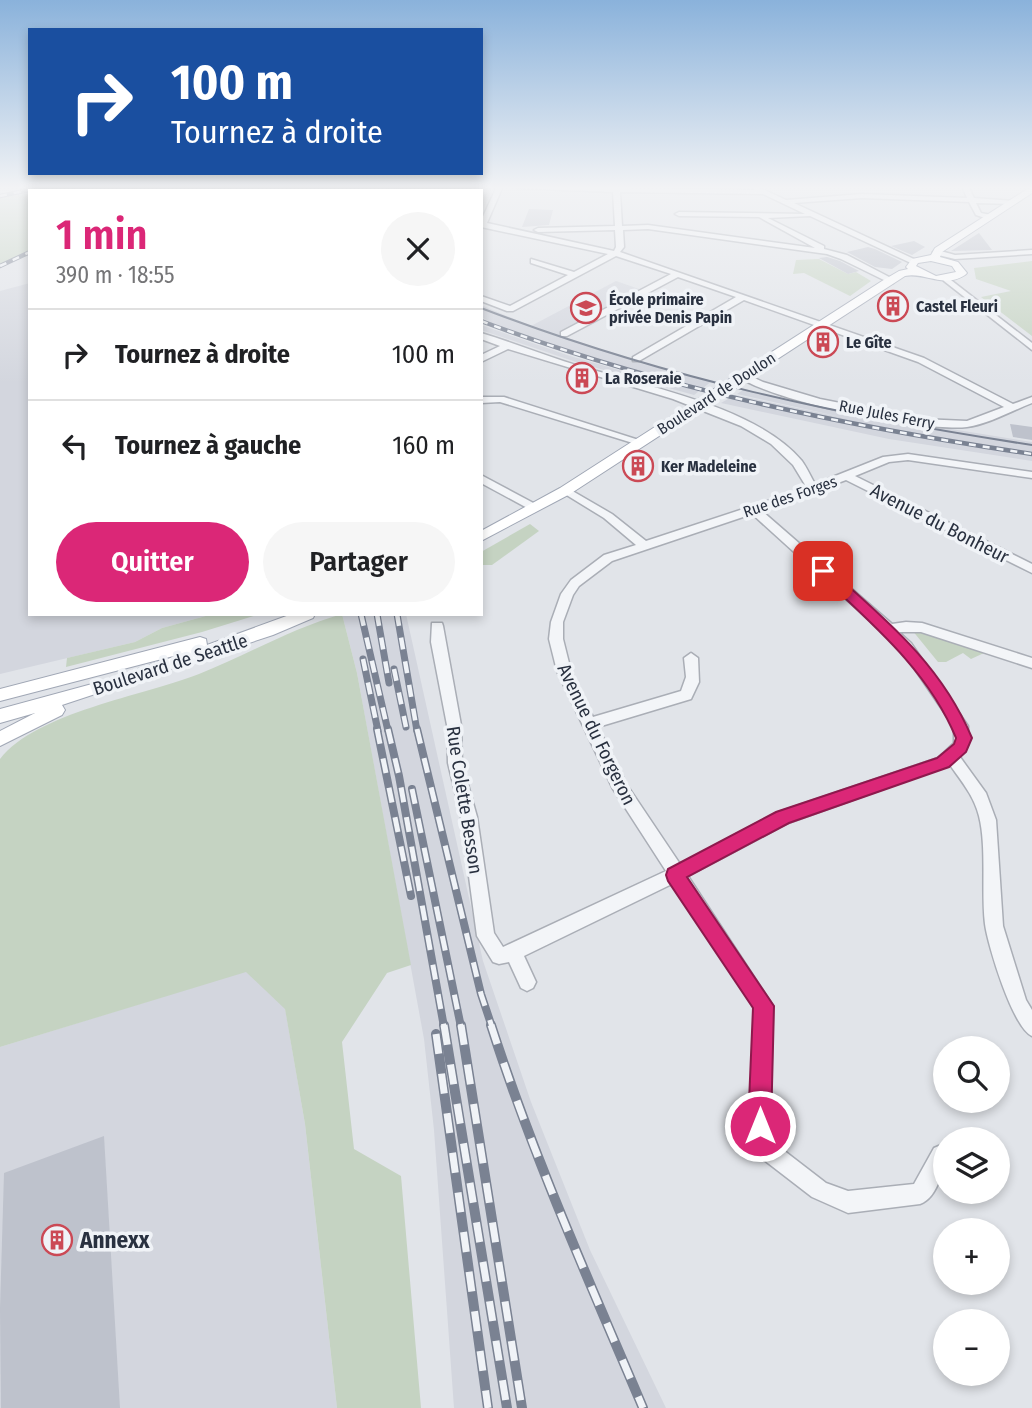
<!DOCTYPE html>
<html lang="fr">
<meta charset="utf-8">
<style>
:root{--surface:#fff;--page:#f6f6f6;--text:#202124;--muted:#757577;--line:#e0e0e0;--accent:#db2777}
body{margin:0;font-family:"Fira Sans Condensed",sans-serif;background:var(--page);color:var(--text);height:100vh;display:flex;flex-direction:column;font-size:26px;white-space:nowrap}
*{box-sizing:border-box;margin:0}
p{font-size:23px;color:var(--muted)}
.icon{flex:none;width:38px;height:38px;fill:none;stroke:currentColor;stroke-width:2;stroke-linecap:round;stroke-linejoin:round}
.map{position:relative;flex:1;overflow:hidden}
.details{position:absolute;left:28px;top:189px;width:455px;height:427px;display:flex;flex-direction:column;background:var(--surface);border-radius:0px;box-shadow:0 4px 10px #0003}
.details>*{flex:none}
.banner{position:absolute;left:28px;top:28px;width:455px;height:147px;border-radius:0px;box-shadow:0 4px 10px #0003;background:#1a4fa0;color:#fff;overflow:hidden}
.fabs{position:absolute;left:933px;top:1036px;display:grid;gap:14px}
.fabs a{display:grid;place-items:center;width:77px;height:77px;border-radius:50%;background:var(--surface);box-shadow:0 4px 10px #0003;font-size:35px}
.pin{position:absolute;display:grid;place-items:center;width:60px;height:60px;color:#fff;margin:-30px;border-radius:14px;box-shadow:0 4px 10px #0006}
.me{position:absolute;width:77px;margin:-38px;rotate:0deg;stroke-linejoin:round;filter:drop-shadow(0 0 5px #0008)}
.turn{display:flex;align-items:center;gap:24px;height:147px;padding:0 28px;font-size:32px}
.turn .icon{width:91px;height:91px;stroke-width:2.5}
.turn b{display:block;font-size:49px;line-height:60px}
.round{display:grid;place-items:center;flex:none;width:74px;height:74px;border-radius:37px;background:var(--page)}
.overview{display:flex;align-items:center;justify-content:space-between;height:119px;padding:0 28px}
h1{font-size:42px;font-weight:600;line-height:52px;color:var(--accent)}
.button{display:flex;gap:14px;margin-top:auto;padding:14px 28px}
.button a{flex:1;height:80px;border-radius:42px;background:var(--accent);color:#fff;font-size:28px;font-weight:600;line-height:80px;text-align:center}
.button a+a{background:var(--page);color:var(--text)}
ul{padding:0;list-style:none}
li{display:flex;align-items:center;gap:21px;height:91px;padding:0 28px;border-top:2px solid var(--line)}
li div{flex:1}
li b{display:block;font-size:26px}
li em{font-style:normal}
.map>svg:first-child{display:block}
.built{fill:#d3d6de}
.green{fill:#c5d3c2}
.building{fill:#bec2cc}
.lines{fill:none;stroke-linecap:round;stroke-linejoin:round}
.minor-casing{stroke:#aaaeb6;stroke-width:3}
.major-casing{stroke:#a0a7b5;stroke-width:2}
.minor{fill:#f3f5f8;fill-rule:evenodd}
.major{fill:#fff;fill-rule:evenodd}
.tram{stroke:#7a8292;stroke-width:2}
.rail-far3-casing{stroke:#7a8292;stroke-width:4.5}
.rail-far2-casing{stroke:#7a8292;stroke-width:7}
.rail-far1-casing{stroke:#7a8292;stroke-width:8}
.rail-casing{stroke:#7a8292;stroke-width:10}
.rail-far3{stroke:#f0f3f7;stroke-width:2.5;stroke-dasharray:7;stroke-linecap:butt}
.rail-far2{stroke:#f0f3f7;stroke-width:4.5;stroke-dasharray:12;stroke-linecap:butt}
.rail-far1{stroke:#f0f3f7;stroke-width:5;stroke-dasharray:15;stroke-linecap:butt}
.rail{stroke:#f0f3f7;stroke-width:7;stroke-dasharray:20;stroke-linecap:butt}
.route{fill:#db2777;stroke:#8e194d;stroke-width:2}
.labels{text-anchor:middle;stroke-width:7;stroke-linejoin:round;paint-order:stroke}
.far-poi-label{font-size:16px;font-weight:bold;fill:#293140;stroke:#f0f3f7;text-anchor:start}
.far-street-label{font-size:16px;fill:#293140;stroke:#f0f3f7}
.street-label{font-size:19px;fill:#293140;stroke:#f0f3f7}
.near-poi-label{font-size:23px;font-weight:bold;fill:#293140;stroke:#f0f3f7;text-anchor:start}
</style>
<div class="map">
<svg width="1032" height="1408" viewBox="0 0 1032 1408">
<rect width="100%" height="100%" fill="#e1e4e9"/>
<g class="built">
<path d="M212,186H347L334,188L335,191H215Z"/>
<path d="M616,281L639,289L624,297L627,299L559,335L643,364L712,381L694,395L579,363L481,330V325L567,355L650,379L481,323V318L489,321L481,317V305L531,326Z"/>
<path d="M30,283V614H213L162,628L135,642L0,674V291Z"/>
<path d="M743,390L852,413L1032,442V461L889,439L721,403L735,395L850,419L737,394Z"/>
<path d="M342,614H406L483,961L531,1102L590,1250L666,1408H454L434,1130L424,1039L357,673Z"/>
<path d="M246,971L285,1008L305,1124L337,1408H0V1047Z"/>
</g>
<g class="green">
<path d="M30,193V251L0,264V198Z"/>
<path d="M819,259L848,274L856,272L871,281L850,296L804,273L793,274L796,260Z"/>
<path d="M1032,261V336L981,297L1011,291L976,279L974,268Z"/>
<path d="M530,524L539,531L492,565H481V552Z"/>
<path d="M213,614H260L202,632L66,667L67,658L135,642L162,628Z"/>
<path d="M342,614L357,673L411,965L387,973L342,1042L354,1149L401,1176L421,1408H337L305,1124L285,1009L246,972L0,1047V759C37,712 143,696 199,674C246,655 293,628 342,614Z"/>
<path d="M912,630L919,631L984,653L971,659L963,653L946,662H938Z"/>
</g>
<g class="building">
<path d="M529,209L553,210L549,225L522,227Z"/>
<path d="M979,233L992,250L951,251Z"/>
<path d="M914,241L925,247L912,255L891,246Z"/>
<path d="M868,247L875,249L902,262L892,269L875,267L847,252Z"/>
<path d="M827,257L840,261L859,271L848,274L819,258Z"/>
<path d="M1010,424L1032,427V440L1013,437Z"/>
<path d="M104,1136L120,1408H1L0,1309L4,1173Z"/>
</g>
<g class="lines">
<g class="minor-casing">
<g id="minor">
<path d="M387,186H412L390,189Z"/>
<path d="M497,186H503L487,223L614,251L616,247L615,230L538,232L534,230L538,228L615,226L613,192L517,188L514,186L613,188V186H619L620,188L755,190L753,188L756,186L786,200L862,194L967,198L962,186H968L974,198L1014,201L1012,204L976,203L981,213L991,215L988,219L976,215L969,202L862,198L794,203L916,260V264H913L810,216L768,218L824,246V249L847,255L893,279V283H890L841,259L827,254L648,229L623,230L624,247L620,252L924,358L1013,404L1032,397V403C1011,411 989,424 967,427C926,432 769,401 738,376L746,374L763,382L820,399L921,419L967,421L1004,407L918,362L744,300L639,361H633V357L736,297L678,277L567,336H561V332L671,274L616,256L513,311H507L481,301V296L510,306L568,275L531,263V259L574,272L608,254L481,227V221ZM620,192L763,194L805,214L679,212L675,214L679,216L759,217L815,248L648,225L622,226Z"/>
<path d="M937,250L955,255L1032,250V254L955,259L934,254L933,252Z"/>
<path d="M947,277L1032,343V350L944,281L943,279Z"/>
<path d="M481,333C515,343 548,357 583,367C648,387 757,407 802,461C807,468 811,477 815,484L883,457L908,454L1032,472V478L908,460L889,462L855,476L1032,564V573L846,480L762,511L892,624L906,622L922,623L1032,658V668L921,632H899L911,643L968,726V743L960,757L986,793L996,820L1003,926L1026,1000L1032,1010V1036C1013,1028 988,946 985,924C981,892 987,847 979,816C974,796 962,782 950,765L788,823L688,876L773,1006L770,1126L778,1146L826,1183L848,1191L914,1184L934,1148L941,1145L945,1146C945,1165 939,1197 920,1204L848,1213L812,1197L764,1160L750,1126L755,1008L674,883L524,956L536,982L533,988L527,991L521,988L509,962L499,964L493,962L477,936L461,817L448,763L447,725L431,642L432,623H442L443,626L461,725L462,763L477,817L494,933L503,947L666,871L613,789L557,671L549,639L551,622L561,594L571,580L604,555L636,545L604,518L560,491L561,489H569L612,514L646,541L807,488L793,465L771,444L741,426L673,399L508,349L481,362V355L500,346L481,339ZM752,514L901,649L954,727V743L938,758L776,813L680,864L627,785L598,727L691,699L699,682L698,658L691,653L684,658L686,677L681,691L593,717L571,671L563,639V622L573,595L579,586L612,561Z"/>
<path d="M481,397H504L645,442L640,445L636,444L500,402L481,403Z"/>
<path d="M481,475L539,506L541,508L535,511L531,510L481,483Z"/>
</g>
</g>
<g class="major-casing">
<g id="major">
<path d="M1032,186V193L942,252L940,257L958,262L967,273L965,275C943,289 926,272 905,276L570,494L481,541V531L560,488L882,281L899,271L908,269L906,267L912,259L931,255L935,248ZM931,261L952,266L956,272L936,276L916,266L918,263Z"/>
<path d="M292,614H315L313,618L273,635L62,705L65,710L62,715L0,746V731L35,713L0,723V709L103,681L185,653L0,701V689L200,637L206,639L207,645Z"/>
</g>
</g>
<use href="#minor" class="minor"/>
<use href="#major" class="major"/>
<g class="tram">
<path d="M260,186L264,191"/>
<path d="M481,308C663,378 840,416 1032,445"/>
</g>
<g class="rail-far3-casing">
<g id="rail-far3">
<path d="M73,186L83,191"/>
<path d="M215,186L218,191"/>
<path d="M231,186L236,191"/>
<path d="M135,191L141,186"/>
<path d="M0,196L48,186"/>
<path d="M0,266L30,252"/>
<path d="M481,321C660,388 844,426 1032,454"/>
</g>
</g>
<g class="rail-far2-casing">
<g id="rail-far2">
<path d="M361,614L388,731"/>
<path d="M377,614L389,683"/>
<path d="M397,614L417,731"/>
<path d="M363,659L378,731"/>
<path d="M394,669L406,727"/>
</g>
</g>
<g class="rail-far1-casing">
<g id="rail-far1">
<path d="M377,729L411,896"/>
<path d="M388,729L399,776L444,1027"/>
<path d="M417,729L481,994L492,1027"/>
<path d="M412,789L461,1027"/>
</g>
</g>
<g class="rail-casing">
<g id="rail">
<path d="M444,1025L507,1408"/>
<path d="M461,1025L522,1408"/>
<path d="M491,1025C533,1156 589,1281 643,1408"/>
<path d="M436,1034L488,1408"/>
</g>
</g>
<use href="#rail-far3" class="rail-far3"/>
<use href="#rail-far2" class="rail-far2"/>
<use href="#rail-far1" class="rail-far1"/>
<use href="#rail" class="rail"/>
</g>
<linearGradient id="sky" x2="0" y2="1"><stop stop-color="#8ab2db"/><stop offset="0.49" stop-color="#f2f3f5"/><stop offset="1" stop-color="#f2f3f5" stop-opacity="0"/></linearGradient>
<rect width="1032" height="383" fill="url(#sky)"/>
<path class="route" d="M823,567L828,568C886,620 941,664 972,738L966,752L949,767L789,823L687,877L774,1006L771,1126L768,1134L760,1137L752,1134L748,1126L753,1008L668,881L666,875L668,869L776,812L937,758L954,744L956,738C928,670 871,623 819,574L816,571Z"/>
<defs>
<g id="building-ring" transform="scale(1.575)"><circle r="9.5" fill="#f0f3f7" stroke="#cb4955" stroke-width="1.5"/><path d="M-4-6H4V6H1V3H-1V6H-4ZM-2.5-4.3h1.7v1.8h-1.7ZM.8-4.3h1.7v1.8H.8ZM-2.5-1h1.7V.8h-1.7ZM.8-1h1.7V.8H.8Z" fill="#cb4955"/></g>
<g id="school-ring" transform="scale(1.575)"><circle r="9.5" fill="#f0f3f7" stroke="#cb4955" stroke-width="1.5"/><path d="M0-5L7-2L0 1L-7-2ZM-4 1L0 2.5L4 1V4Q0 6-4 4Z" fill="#cb4955"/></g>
</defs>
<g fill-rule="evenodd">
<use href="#building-ring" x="893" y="306"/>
<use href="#school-ring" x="586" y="308"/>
<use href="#building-ring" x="823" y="342"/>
<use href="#building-ring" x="582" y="378"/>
<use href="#building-ring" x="638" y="466"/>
<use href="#building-ring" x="57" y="1240"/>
</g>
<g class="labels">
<g class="far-poi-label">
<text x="609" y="305">École primaire<tspan x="609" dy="18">privée Denis Papin</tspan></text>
<text x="916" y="312">Castel Fleuri</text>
<text x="846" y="348">Le Gîte</text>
<text x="605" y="384">La Roseraie</text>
<text x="661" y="472">Ker Madeleine</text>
</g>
<g class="far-street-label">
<text transform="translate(716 393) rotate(-33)" y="6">Boulevard de Doulon</text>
<text transform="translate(887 414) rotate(11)" y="6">Rue Jules Ferry</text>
<text transform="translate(790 496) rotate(-19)" y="6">Rue des Forges</text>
</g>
<g class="street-label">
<text transform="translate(940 523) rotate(27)" y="7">Avenue du Bonheur</text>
<text transform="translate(170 664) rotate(-18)" y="7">Boulevard de Seattle</text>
<text transform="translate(597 734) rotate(64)" y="7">Avenue du Forgeron</text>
<text transform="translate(465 800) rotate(81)" y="7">Rue Colette Besson</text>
</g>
<g class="near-poi-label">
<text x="80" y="1248">Annexx</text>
</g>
</g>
</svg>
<div class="fabs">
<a><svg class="icon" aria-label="search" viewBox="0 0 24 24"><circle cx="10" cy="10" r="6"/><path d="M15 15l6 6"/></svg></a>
<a><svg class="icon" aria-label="layers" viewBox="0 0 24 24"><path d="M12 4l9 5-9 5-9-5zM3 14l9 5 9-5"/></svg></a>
<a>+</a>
<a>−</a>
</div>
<div class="pin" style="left:823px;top:571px;background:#d93025"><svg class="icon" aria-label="arrive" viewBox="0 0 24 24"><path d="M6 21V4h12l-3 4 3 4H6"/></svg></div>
<svg class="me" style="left:760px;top:1126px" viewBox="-20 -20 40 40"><circle r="17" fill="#db2777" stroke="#fff" stroke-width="3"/><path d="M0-11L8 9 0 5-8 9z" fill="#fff"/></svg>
<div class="banner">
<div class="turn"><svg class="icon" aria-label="right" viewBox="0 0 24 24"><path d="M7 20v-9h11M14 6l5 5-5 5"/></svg><div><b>100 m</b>Tournez à droite</div></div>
</div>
<section class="details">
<div class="overview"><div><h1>1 min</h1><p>390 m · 18:55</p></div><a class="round"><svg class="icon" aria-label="close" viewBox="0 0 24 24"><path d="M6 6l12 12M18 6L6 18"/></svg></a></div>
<ul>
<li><svg class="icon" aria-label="right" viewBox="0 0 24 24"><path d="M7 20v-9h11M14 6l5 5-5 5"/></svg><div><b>Tournez à droite</b></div><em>100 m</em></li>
<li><svg class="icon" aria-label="left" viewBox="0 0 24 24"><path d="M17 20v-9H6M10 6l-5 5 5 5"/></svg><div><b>Tournez à gauche</b></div><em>160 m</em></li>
</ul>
<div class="button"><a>Quitter</a><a>Partager</a></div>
</section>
</div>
